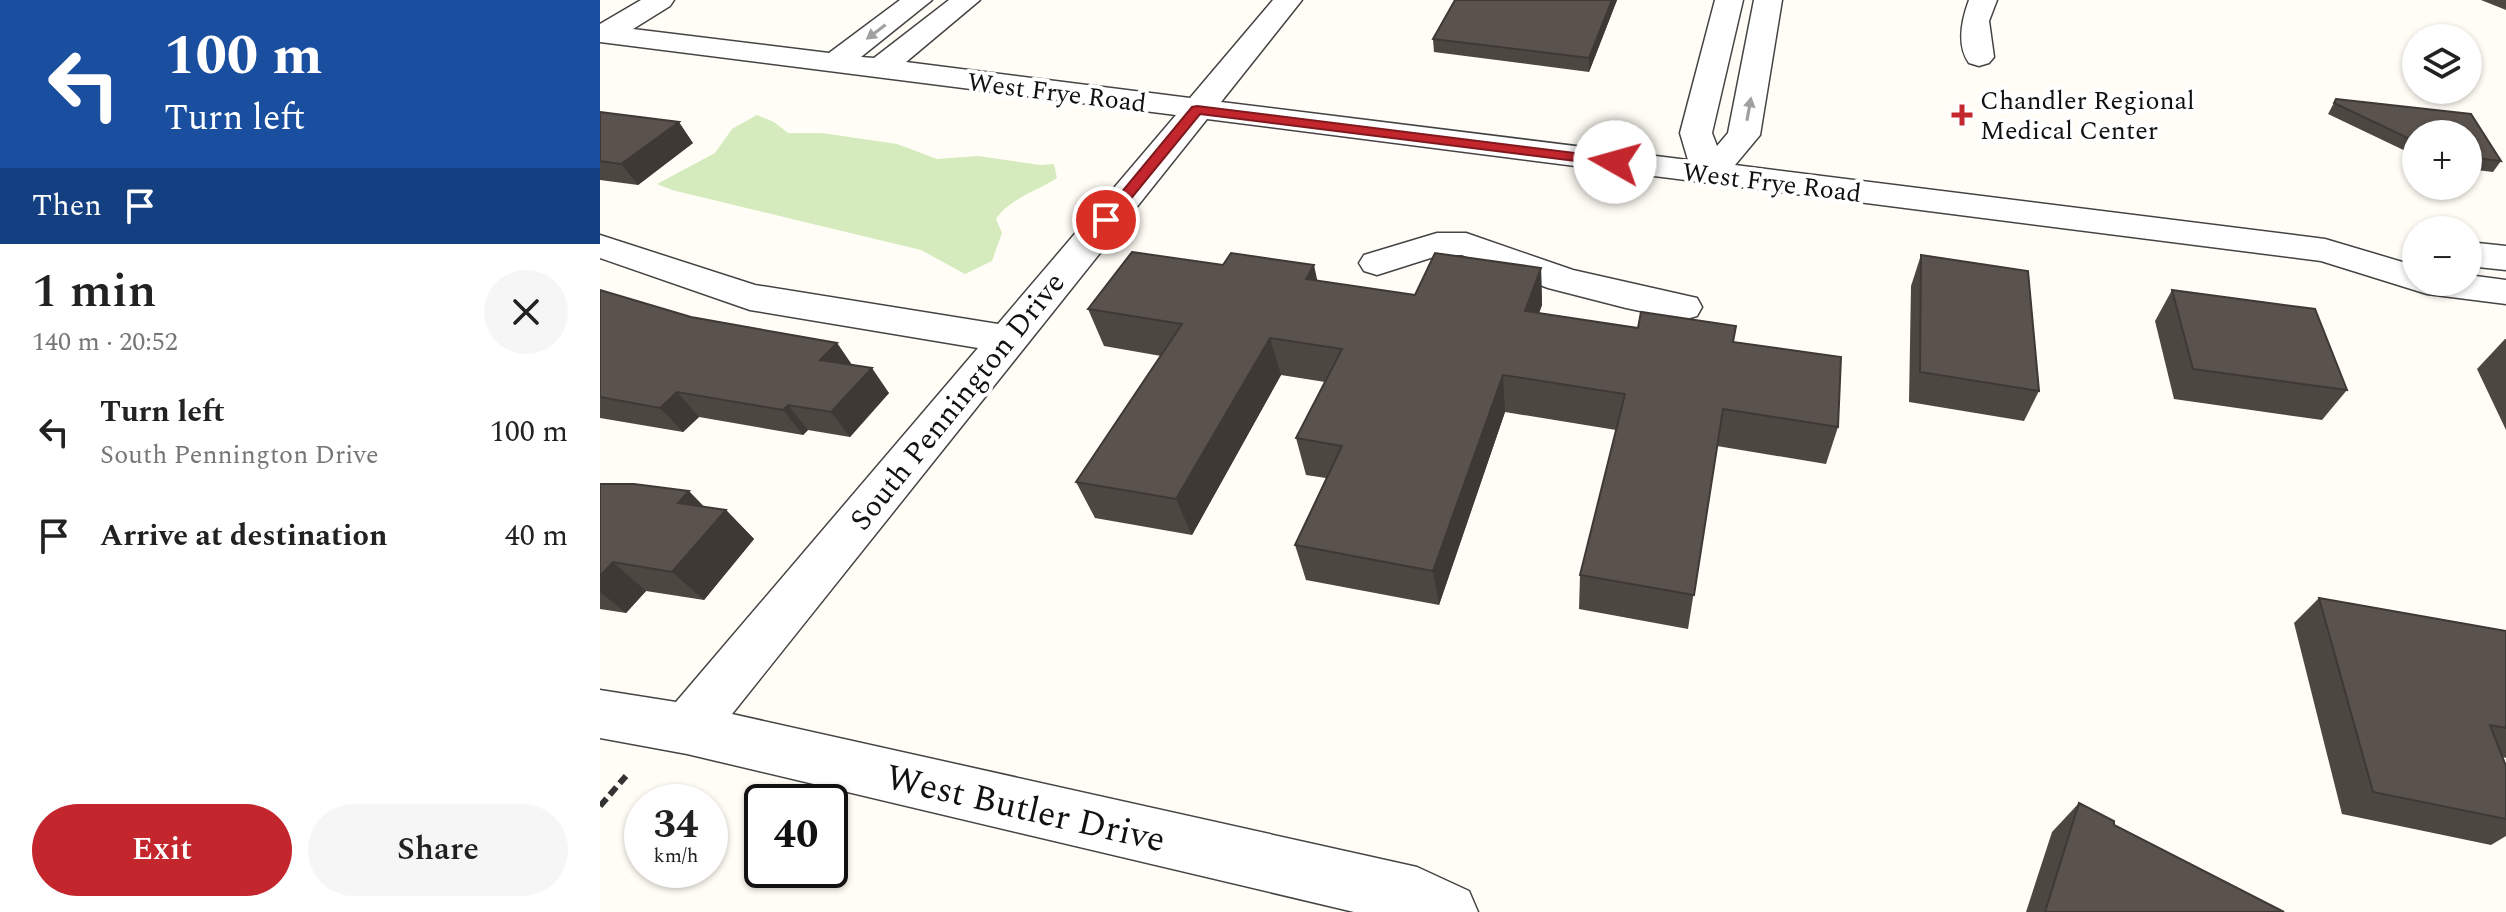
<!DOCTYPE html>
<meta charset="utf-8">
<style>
:root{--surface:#fff;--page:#f6f6f6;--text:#222;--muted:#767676;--accent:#c4262e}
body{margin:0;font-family:Spectral,serif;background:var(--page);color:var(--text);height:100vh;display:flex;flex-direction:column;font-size:30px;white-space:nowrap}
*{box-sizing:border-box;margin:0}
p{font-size:26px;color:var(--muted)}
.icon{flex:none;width:44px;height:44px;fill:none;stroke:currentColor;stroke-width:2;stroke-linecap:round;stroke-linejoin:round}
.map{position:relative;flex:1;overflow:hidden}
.side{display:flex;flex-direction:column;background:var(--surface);width:600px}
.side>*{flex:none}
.top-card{background:#1a4fa0;color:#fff;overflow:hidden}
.tools{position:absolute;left:1802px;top:24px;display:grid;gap:16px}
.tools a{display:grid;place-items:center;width:80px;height:80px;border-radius:50%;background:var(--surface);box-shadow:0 2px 6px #0004;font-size:40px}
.speed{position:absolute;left:24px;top:784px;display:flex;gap:16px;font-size:40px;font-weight:700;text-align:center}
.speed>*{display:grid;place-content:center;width:104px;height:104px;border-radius:50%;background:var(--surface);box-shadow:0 2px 6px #0004;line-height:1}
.speed small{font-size:20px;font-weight:400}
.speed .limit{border:4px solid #111;border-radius:12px;background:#fff;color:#111}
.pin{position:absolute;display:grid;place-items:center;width:68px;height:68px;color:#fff;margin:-34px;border:4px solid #fff;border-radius:50%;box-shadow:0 2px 8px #0007}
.me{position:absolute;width:88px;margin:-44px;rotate:277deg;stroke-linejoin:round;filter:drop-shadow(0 0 6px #0008)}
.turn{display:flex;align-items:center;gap:28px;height:168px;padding:0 32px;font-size:36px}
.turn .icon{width:104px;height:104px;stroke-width:2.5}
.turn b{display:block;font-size:56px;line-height:68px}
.then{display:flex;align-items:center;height:76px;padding:0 32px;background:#0003;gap:16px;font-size:30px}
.round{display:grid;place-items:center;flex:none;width:84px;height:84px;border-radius:42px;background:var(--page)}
.headline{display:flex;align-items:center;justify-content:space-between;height:136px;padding:0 32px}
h1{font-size:48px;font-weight:600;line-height:60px}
.cta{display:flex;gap:16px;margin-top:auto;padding:16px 32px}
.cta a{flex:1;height:92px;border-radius:48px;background:var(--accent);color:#fff;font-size:32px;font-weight:600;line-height:92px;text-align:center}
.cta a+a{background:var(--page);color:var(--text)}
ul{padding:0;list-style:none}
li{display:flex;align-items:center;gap:24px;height:104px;padding:0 32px}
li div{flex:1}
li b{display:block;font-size:30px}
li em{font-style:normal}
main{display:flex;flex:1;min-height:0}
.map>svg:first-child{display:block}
.green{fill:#d5ebbd}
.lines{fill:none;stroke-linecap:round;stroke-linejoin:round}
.minor-casing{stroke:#444;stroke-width:3}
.path{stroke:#333;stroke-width:6;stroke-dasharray:10 5;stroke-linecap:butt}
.minor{fill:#fff;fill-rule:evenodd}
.wall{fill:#4d4742}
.shaded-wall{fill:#3f3936}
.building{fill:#5a524d;stroke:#3f3936;stroke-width:2}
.oneway{fill:#a0a0a0}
.route{fill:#c4262e;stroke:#7f191e;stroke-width:2}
.poi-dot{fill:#c4262e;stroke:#fff;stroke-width:3}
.labels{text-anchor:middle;stroke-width:8;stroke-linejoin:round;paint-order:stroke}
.far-street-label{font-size:26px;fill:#111;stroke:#fff}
.far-poi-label{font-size:26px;fill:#111;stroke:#fff;text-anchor:start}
.street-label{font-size:30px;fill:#111;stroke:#fff}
.near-street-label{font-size:36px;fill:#111;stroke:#fff}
</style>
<main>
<section class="side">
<div class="top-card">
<div class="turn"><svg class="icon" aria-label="left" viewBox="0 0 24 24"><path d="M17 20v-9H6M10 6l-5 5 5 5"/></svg><div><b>100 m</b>Turn left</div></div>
<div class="then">Then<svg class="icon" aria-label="arrive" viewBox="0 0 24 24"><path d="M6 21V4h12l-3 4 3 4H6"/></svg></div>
</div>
<div class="headline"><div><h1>1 min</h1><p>140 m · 20:52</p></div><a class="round"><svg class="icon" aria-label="close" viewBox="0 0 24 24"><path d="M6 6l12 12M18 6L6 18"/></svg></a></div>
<ul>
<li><svg class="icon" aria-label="left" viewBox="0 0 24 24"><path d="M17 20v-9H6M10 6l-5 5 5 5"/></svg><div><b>Turn left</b><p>South Pennington Drive</p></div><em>100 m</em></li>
<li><svg class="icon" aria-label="arrive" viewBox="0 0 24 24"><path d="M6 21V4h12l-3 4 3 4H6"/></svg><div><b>Arrive at destination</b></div><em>40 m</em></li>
</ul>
<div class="cta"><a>Exit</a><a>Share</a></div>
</section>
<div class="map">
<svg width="1906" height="912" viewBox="0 0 1906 912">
<rect width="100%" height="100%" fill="#fffdf5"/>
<path class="green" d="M157,115L174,122L188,133H222L297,144L337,159L378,156L440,165L454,164L457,178C437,191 409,199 396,219L402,233L392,261L365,274L321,250L72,190L57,184L115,153L132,129Z"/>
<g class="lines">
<g class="minor-casing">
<g id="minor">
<path d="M41,0H74L70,6L33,29L229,53L300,0H332L261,57L274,58L349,0H380L306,62L590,98L673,0H702L621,102L1088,160L1080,133L1115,0H1143L1112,133L1117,146L1128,133L1154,0H1182L1160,135L1135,165L1725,239L1816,266V282H1868V275L1906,280V304L1827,294L1721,261L607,119L132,714L817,867L869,891L878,912H754L87,754L0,738V690L76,702L378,348L150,310L0,258V235L155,285L398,324L576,115L0,42V24Z"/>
<path d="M1369,0H1397L1389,21L1394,57L1389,63L1379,66L1369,63C1356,45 1362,19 1369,0Z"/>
<path d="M837,233H866L973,270L1097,298L1102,307L1097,316L1083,320L1026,308L948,288L862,255H840L777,275L764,271L759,263L764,255Z"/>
<path d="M1868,242L1906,246V270L1868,266Z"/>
</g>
</g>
<path class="path" d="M0,806L26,776"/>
<use href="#minor" class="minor"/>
</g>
<g class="wall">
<path d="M855,0H1017L989,72L834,52L833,39Z"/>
<path d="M1881,0H1906V10Z"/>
<path d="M1736,99L1871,114L1901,161L1893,172L1868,169V134H1816V156L1728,114Z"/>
<path d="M0,112L93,143L38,185L0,180Z"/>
<path d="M1321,255L1439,391L1424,421L1309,402L1311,286Z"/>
<path d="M941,268L942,305L939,313L1133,342L1238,427L1226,464L1117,446L1088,629L979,609L980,575L1016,430L905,412L839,605L706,580L695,545L726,478L706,475L696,438L725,382L681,375L592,535L495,518L476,482L561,356L504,346L488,309L717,281L815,295Z"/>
<path d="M0,290L91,317L237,343L252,365L289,393L250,437L208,430L203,435L99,417L83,432L0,418Z"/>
<path d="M1572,290L1747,390L1722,420L1574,399L1555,321Z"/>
<path d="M1905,339H1906V430L1877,369Z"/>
<path d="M0,484L104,507L126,510L154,539L104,600L46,591L26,613L0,609Z"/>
<path d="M1719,598L1906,631V758L1903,757L1906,766V836L1891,845L1742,814L1694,623Z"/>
<path d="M1479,803L1514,825L1684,912H1426L1452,832Z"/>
</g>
<g class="shaded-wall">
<path d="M1012,0H1017L989,72V58Z"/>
<path d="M79,122L93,143L38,185L21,164Z"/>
<path d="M714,265L722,302L706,279Z"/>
<path d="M941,268L942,305L926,348L925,311Z"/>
<path d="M670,338L681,375L592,535L576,499Z"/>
<path d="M237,343L254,368L220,360Z"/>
<path d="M272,368L289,393L250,437L231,412Z"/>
<path d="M903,375L905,412L839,605L833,571Z"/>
<path d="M77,392L99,417L83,432L60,408Z"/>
<path d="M188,405L208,430L203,435L183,410Z"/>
<path d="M89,491L117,520L126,510L154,539L104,600L72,572L78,503Z"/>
<path d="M13,562L46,591L26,613L0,592V576Z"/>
</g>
<g class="building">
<path d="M855,0H1012L989,58L833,39Z"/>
<path d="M1736,99L1871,114L1901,161L1868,157V134H1816V142L1734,103Z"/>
<path d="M0,112L79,122L21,164L0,161Z"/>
<path d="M532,252L623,265L631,253L714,265L706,279L815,295L835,253L941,268L925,311L1038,328L1041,312L1136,326L1133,342L1241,357L1238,427L1123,409L1094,595L980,575L1025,394L903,375L833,571L695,545L742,446L696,438L742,349L670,338L576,499L476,482L582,324L488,309Z"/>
<path d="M1321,255L1428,271L1439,391L1320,372Z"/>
<path d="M0,290L91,317L237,343L220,360L272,368L231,412L188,405L183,410L77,392L60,408L0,397Z"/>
<path d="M1572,290L1715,309L1747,390L1593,369Z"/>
<path d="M0,484H34L89,491L78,503L126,510L72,572L13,562L0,576Z"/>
<path d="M1719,598L1906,631V728L1890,725L1906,766V819L1773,792Z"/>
<path d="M1479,803L1514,821V825L1684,912H1445Z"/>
</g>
<defs><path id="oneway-solid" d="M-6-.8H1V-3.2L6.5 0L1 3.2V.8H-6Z" transform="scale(2)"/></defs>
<g class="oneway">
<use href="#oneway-solid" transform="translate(276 32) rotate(143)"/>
<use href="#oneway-solid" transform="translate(1149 109) rotate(-80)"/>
</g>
<path class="route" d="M597,106L1015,158L1022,162L1015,166L600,114L511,223H501V217L592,107Z"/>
<path class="poi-dot" d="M1358 103h8v8h8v8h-8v8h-8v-8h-8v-8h8z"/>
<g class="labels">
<g class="far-street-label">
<text transform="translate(457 92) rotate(7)" y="9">West Frye Road</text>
<text transform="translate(1172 182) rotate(7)" y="9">West Frye Road</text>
</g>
<g class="far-poi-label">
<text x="1380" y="109">Chandler Regional<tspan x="1380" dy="30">Medical Center</tspan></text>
</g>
<g class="street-label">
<text transform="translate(357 401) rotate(-51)" y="10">South Pennington Drive</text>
</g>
<g class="near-street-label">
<text transform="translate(426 807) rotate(13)" y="13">West Butler Drive</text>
</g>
</g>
</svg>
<div class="tools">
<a><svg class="icon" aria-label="layers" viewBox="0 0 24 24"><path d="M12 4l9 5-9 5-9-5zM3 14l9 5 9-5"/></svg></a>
<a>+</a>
<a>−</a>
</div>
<div class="speed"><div>34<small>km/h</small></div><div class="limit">40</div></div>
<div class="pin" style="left:506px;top:220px;background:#d93025"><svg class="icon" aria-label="arrive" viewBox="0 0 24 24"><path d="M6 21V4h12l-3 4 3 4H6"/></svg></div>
<svg class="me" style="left:1015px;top:162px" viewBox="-20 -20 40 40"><circle r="19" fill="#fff"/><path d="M0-13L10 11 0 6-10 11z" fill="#c4262e"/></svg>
</div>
</main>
